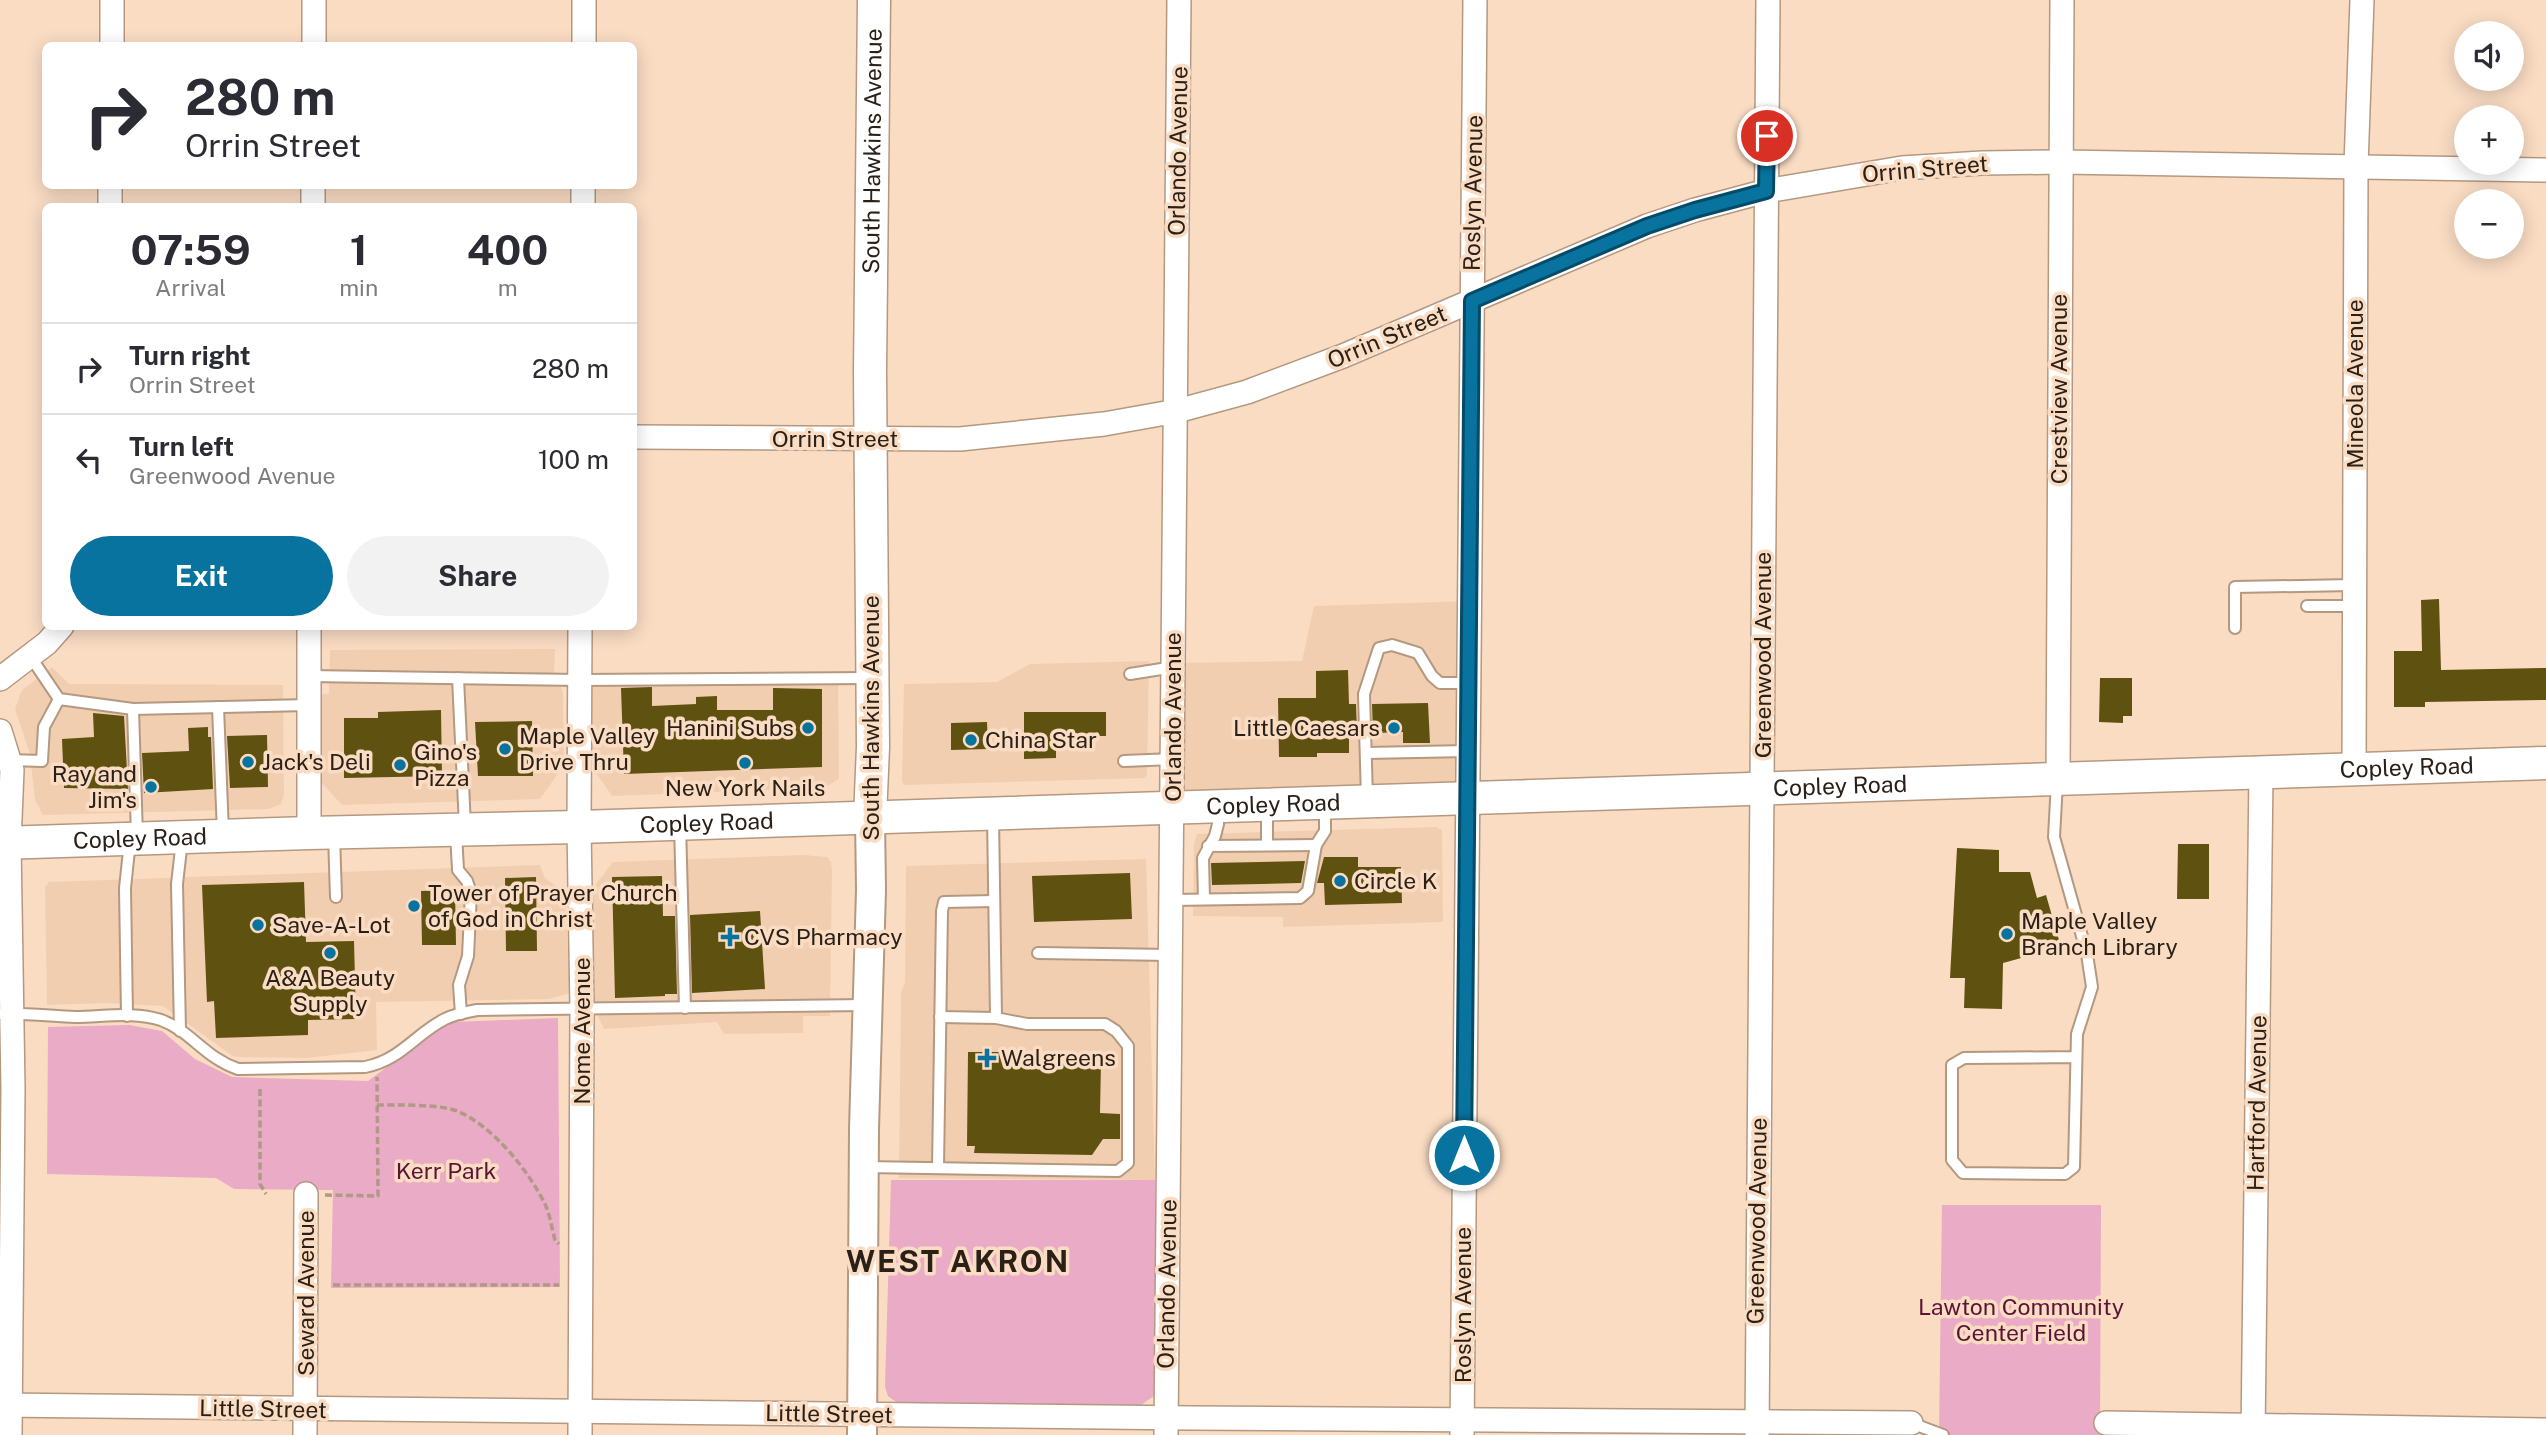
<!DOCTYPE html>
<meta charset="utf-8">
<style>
:root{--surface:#fff;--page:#f2f2f3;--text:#2b2b33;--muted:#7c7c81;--line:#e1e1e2;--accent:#07739e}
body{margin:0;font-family:"Public Sans",sans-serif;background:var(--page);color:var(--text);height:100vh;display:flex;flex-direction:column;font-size:26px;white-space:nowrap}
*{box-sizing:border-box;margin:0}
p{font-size:23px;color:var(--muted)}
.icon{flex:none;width:38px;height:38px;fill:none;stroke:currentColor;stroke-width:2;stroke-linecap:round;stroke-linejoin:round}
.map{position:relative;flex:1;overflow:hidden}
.side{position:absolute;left:42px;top:203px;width:595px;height:427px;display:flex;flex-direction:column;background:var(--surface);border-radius:10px;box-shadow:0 4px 18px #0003}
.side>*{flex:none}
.guide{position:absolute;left:42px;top:42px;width:595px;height:147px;border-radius:10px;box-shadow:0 4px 18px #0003;background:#fff;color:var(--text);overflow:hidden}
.tools{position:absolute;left:2454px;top:21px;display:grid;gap:14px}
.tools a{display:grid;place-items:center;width:70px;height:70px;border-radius:50%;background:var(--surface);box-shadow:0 4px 18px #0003;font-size:35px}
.pin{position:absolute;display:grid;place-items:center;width:60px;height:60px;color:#fff;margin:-30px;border:4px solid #fff;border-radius:50%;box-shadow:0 2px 7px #0007}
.me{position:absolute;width:77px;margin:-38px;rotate:0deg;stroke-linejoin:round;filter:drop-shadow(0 0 5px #0008)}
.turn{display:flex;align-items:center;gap:24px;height:147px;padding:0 28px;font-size:32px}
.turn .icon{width:91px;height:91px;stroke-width:2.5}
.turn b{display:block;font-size:49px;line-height:60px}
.eta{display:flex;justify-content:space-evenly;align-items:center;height:119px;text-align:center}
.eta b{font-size:42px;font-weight:700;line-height:49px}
.button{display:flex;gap:14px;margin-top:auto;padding:14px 28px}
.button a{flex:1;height:80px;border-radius:42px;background:var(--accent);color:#fff;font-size:28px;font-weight:700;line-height:80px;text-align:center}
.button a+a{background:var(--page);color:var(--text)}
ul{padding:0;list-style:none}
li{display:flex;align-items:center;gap:21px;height:91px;padding:0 28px;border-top:2px solid var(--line)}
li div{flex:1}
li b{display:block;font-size:26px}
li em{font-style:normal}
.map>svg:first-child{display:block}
.built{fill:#f2ceb1}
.green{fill:#e9abc5}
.building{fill:#5f5110}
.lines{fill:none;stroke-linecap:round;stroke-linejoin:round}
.service-casing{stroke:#b49880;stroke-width:14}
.minor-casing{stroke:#b49880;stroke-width:26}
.tertiary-casing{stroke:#b49880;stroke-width:32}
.secondary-casing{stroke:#b49880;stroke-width:35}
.path{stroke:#b09985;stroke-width:3.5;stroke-dasharray:7 3.5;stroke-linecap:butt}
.service{stroke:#fff;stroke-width:10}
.minor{stroke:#fff;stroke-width:23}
.tertiary{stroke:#fff;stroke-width:28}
.secondary{stroke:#fff;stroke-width:32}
.route-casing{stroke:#054b67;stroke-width:18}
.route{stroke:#07739e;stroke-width:12}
.poi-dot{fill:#07739e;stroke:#fadcc3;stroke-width:2.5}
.labels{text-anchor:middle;stroke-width:7;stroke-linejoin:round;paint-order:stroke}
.street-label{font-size:23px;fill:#2b2017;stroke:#fadcc3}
.poi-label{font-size:23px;fill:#2b2017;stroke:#fadcc3;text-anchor:start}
.park-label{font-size:23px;fill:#5c133a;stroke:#fadcc3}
.district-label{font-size:30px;font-weight:bold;letter-spacing:2px;fill:#2b2017;stroke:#fadcc3}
</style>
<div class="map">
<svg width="2546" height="1435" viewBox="0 0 2546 1435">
<rect width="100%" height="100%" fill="#fadcc3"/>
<g class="built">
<path d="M1470,601L1467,797L1173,807L1174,663L1302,661L1314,606Z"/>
<path d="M555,649L554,672L563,692L564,765L540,799L342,805L317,778V694H329L330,650Z"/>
<path d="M1149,661L1147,774L1145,778L904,785L902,781L904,684L997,682L1030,664Z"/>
<path d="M52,667L69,684L283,685L284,795L281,804L269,809L43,815L35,800L30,754L15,709L22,690Z"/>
<path d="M600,674L838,675L839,779L824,788L612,796L590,764L588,683Z"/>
<path d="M1436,827L1442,830L1443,922L1283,927V917L1193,916L1194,844L1197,834Z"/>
<path d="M804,855L827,857L831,862L832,871L830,1016H803V1033L724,1034L717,1022L604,1029L594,1008L589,893L613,862Z"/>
<path d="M1146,859L1155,1180L899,1178L901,993L905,982L906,866Z"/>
<path d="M540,865L545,878L565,893L570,993L549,999L376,1002L377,1050L306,1058L234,1057L163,1006L104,1003L47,1005L45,887L49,882Z"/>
</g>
<g class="green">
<path d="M558,1018L560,1287L331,1288L333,1190L234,1189L216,1178L47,1174L48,1027L129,1025L162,1031L195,1059L232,1077L368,1081L431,1034L453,1022Z"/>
<path d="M891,1180H1155L1157,1394L1141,1405L896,1402L888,1396L885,1387Z"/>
<path d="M1942,1205H2101L2100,1435H1939Z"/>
</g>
<g class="building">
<path d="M2439,599L2441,670L2546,668V700L2425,702V707H2394V651H2422L2421,600Z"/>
<path d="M1348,670L1349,704H1356L1357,733H1349V753H1317V757H1279L1278,698H1316V671Z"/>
<path d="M2100,678H2132V716H2123V723L2099,722Z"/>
<path d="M652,687V706L696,704V697L717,696V710H773V688L822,689V767L624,774L621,688Z"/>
<path d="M1428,703L1430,743H1403V732L1373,733L1372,704Z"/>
<path d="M441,710L442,776L344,778V718H378V712Z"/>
<path d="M1024,712H1106V736H1056V758L1024,759Z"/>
<path d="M93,713L124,716L128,789L64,788L62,739L94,737Z"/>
<path d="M532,721L533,776H478L475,722Z"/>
<path d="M987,722L988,749L951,750V723Z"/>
<path d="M208,727V737H211L213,789L144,793L142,753L189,751L188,728Z"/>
<path d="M267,735L268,787L230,788L227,736Z"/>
<path d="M2178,844H2209V899H2177Z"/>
<path d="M1957,848L1999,850V872H2030L2037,898L2046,895L2061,947L2003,963L2002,1009L1964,1008L1965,978H1950Z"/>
<path d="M1324,857H1358V867H1401L1402,903L1325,905L1324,883H1317Z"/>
<path d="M1305,861L1301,883L1212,885L1211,863Z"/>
<path d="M1130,873L1132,919L1034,922L1032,876Z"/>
<path d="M662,876L663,916H675L677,994H665V996L615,998L612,877Z"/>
<path d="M536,877L537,951H506L505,878Z"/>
<path d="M304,882L306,942L354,941L356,1019L308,1020V1035L216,1038L214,1001L207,1002L202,885Z"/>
<path d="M455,890L456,945H422L421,891Z"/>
<path d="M760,911L765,989L692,993L690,915Z"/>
<path d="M968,1052H1001V1061L1101,1062L1100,1113L1120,1114V1139H1103L1092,1155L974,1153L975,1146H967Z"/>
</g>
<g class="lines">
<g class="service-casing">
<g id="service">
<path d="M2307,606H2353"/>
<path d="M2235,628V587L2354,585"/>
<path d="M30,656L59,699L133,709L308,705"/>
<path d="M1130,674L1174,667"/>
<path d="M308,676L580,680L869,678"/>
<path d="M458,678L465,826"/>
<path d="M218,707L223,833"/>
<path d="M133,709L137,836"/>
<path d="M1366,753L1468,751"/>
<path d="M10,760L42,761L44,727L59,699"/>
<path d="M1124,761L1173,759"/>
<path d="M2057,782L2054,837L2087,954L2092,987L2077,1034L2074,1167L2065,1174L1963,1173L1952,1160V1065L1964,1058L2076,1057"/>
<path d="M1367,798L1364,694L1379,648L1392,645L1418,653L1432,676L1440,683H1469"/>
<path d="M1267,807V845"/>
<path d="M680,825L685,1008"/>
<path d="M456,833L458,870L467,881L471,893L468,956L459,985L461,1014"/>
<path d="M334,835L336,897"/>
<path d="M1208,846L1316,845"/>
<path d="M1204,899L1203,858L1215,836L1218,824V808"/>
<path d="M1172,900L1300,898L1308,891L1316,845L1325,831V805"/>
<path d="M1038,953L1171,955"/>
<path d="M0,1014C25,1013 50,1016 75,1017C103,1017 134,1011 161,1020C191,1031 205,1058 238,1069L365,1067C401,1060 415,1034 445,1019C455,1014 466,1012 477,1010L865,1005"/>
<path d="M127,1016L125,888L130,841"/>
<path d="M940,1017L996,1018"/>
<path d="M180,1031L177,884L182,840"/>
<path d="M865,1167L1118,1171L1128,1163V1046L1116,1031L1105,1024H1027L996,1018L993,816"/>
<path d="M938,1168L942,911L944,902L994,901"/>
<path d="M1911,1423L1943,1435"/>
</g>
</g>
<g class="minor-casing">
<g id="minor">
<path d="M112,46V0"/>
<path d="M314,46V0"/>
<path d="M584,46V0"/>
<path d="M110,186V206"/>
<path d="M313,206V186"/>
<path d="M583,206V186"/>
<path d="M634,437L960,439L1104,424L1177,411L1247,392L1343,356L1647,226L1695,210L1766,191L1902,168L1982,163L2062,162L2546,170"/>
<path d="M309,626V833"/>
<path d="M0,679L47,643L62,626"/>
<path d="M0,731L12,770L9,843L13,1088L10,1435"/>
<path d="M2354,769L2356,165L2362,0"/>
<path d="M2058,779L2062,0"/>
<path d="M0,1405L1191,1418L1911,1423"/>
<path d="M2106,1423L2546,1430"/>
<path d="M305,1435L306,1194"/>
<path d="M580,1435L582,1010L579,827L580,626"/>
<path d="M1166,1435L1179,0"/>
<path d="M1462,1435L1475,0"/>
<path d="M1757,1435L1768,0"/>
<path d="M2253,1435L2261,772"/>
</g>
</g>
<g class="tertiary-casing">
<path id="tertiary" d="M862,1435L864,1129L871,890L870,818"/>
</g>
<g class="secondary-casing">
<g id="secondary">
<path id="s1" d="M870,818L873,747L870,371L874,0"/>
<path id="s2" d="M0,843L309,833L579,827L2546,763"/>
</g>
</g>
<g class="path">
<path d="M260,1089V1184L266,1194"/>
<path d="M377,1105C397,1105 439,1104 457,1111C493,1126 528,1170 545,1204C550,1215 552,1229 555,1240L559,1244"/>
<path d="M325,1195L378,1196L377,1077"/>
<path d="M333,1285H559"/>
</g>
<use href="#service" class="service"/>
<use href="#minor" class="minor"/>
<use href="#tertiary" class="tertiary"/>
<use href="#secondary" class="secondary"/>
</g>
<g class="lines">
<g class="route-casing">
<path id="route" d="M1464,1155L1472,301L1647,226L1695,210L1766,191L1767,136"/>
</g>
<use href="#route" class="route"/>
</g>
<g class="poi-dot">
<circle cx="808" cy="728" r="7"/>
<circle cx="1394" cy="728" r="7"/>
<circle cx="971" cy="740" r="7"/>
<circle cx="505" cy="749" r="7"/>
<circle cx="248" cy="762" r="7"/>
<circle cx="745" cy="763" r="7"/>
<circle cx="400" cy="765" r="7"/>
<circle cx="151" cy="787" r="7"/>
<circle cx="1340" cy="881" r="7"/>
<circle cx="414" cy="906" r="7"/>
<circle cx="258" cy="925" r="7"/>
<circle cx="2007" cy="934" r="7"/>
<path d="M726.5 926.5h7v7h7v7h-7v7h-7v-7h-7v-7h7z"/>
<circle cx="330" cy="953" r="7"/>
<path d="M983.5 1047.5h7v7h7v7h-7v7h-7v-7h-7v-7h7z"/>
</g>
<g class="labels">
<g class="street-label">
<text dy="8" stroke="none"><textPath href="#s1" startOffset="667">South Hawkins Avenue</textPath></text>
<text transform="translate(1178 151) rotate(-89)" y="8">Orlando Avenue</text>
<text transform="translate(1925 169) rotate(-5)" y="8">Orrin Street</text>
<text transform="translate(1473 193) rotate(-89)" y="8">Roslyn Avenue</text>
<text transform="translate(1387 337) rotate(-23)" y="8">Orrin Street</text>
<text transform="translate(2355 384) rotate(-90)" y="8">Mineola Avenue</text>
<text transform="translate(2059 389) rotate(-90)" y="8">Crestview Avenue</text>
<text x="835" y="447">Orrin Street</text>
<text transform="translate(1763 655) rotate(-90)" y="8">Greenwood Avenue</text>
<text transform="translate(1173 717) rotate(-90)" y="8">Orlando Avenue</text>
<text transform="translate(871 718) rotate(-90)" y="8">South Hawkins Avenue</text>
<text dy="8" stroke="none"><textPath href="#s2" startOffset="2408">Copley Road</textPath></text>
<text dy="8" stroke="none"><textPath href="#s2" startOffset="1841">Copley Road</textPath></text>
<text dy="8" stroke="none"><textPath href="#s2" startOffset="1274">Copley Road</textPath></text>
<text dy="8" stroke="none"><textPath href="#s2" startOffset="707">Copley Road</textPath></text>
<text dy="8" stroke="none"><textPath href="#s2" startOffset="140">Copley Road</textPath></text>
<text transform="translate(582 1031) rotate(-90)" y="8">Nome Avenue</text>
<text transform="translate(2257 1103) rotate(-89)" y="8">Hartford Avenue</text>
<text transform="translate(1757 1221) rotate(-89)" y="8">Greenwood Avenue</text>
<text transform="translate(1167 1284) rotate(-89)" y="8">Orlando Avenue</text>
<text transform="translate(306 1293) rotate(-90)" y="8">Seward Avenue</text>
<text transform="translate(1463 1305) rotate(-90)" y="8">Roslyn Avenue</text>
<text transform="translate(263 1409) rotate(1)" y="8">Little Street</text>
<text transform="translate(829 1414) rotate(1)" y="8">Little Street</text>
</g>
<g class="poi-label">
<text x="794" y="736" text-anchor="end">Hanini Subs</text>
<text x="1380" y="736" text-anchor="end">Little Caesars</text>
<text x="519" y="744">Maple Valley<tspan x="519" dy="26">Drive Thru</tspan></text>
<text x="985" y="748">China Star</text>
<text x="414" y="760">Gino's<tspan x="414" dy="26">Pizza</tspan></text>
<text x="262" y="770">Jack's Deli</text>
<text x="137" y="782" text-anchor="end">Ray and<tspan x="137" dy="26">Jim's</tspan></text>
<text x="745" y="796" text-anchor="middle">New York Nails</text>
<text x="1354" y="889">Circle K</text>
<text x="428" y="901">Tower of Prayer Church<tspan x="428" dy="26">of God in Christ</tspan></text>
<text x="2021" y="929">Maple Valley<tspan x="2021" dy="26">Branch Library</tspan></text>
<text x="272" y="933">Save-A-Lot</text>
<text x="744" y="945">CVS Pharmacy</text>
<text x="330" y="986" text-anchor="middle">A&amp;A Beauty<tspan x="330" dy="26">Supply</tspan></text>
<text x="1001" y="1066">Walgreens</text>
</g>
<g class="park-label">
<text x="446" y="1179">Kerr Park</text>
<text x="2021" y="1315">Lawton Community<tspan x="2021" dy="26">Center Field</tspan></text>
</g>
<g class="district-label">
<text x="958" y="1272">WEST AKRON</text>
</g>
</g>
</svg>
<div class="tools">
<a><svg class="icon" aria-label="sound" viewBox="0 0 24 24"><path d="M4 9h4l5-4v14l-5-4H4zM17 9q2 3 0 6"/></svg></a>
<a>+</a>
<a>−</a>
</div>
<div class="pin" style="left:1767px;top:136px;background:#d93025"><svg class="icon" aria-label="arrive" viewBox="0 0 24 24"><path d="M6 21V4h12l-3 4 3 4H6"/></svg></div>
<svg class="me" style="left:1464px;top:1155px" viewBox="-20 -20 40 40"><circle r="17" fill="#07739e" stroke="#fff" stroke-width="3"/><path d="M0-11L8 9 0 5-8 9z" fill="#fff"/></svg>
<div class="guide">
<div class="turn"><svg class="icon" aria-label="right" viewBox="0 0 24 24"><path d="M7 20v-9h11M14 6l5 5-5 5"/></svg><div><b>280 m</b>Orrin Street</div></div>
</div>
<section class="side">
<div class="eta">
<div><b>07:59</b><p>Arrival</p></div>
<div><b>1</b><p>min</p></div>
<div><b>400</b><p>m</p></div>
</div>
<ul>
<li><svg class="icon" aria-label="right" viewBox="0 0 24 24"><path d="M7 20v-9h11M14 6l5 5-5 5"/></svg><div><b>Turn right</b><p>Orrin Street</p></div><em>280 m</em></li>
<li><svg class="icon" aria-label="left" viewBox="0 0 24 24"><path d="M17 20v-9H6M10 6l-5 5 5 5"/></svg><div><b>Turn left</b><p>Greenwood Avenue</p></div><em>100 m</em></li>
</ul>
<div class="button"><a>Exit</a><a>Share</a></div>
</section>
</div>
